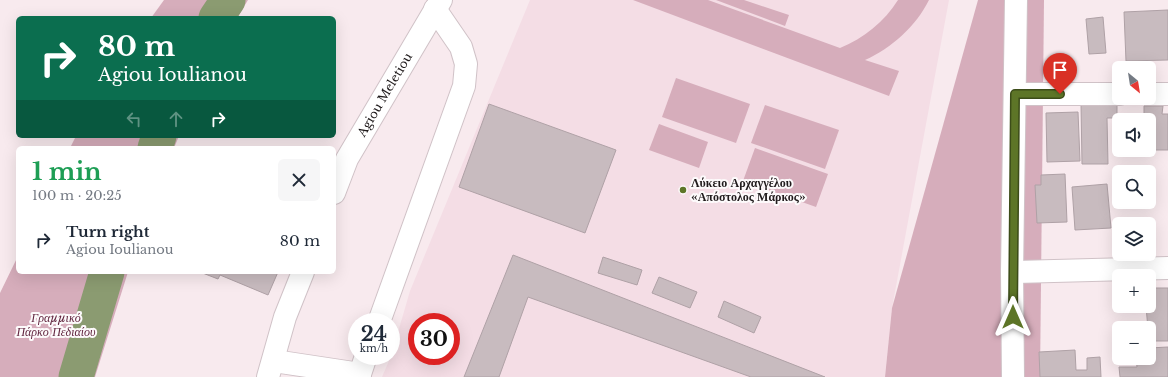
<!DOCTYPE html>
<meta charset="utf-8">
<style>
:root{--surface:#fff;--page:#f6f6f7;--text:#1f2937;--muted:#747a83}
body{margin:0;font-family:"Libre Baskerville",serif;background:var(--page);color:var(--text);height:100vh;display:flex;flex-direction:column;font-size:15px;white-space:nowrap}
*{box-sizing:border-box;margin:0}
p{font-size:13px;color:var(--muted)}
.icon{flex:none;width:22px;height:22px;fill:none;stroke:currentColor;stroke-width:2;stroke-linecap:round;stroke-linejoin:round}
.map{position:relative;flex:1;overflow:hidden}
.panel{position:absolute;left:16px;top:146px;width:320px;height:128px;display:flex;flex-direction:column;background:var(--surface);border-radius:6px;box-shadow:0 4px 16px #0002}
.panel>*{flex:none}
.top-card{position:absolute;left:16px;top:16px;width:320px;height:122px;border-radius:6px;box-shadow:0 4px 16px #0002;background:#0b6e4f;color:#fff;overflow:hidden}
.needle{width:26px;rotate:150deg}
.controls{position:absolute;left:1112px;top:61px;display:grid;gap:8px}
.controls a{display:grid;place-items:center;width:44px;height:44px;border-radius:6px;background:var(--surface);box-shadow:0 4px 16px #0002;font-size:20px}
.speed{position:absolute;left:348px;top:313px;display:flex;gap:8px;font-size:20px;font-weight:700;text-align:center}
.speed>*{display:grid;place-content:center;width:52px;height:52px;border-radius:50%;background:var(--surface);box-shadow:0 4px 16px #0002;line-height:1}
.speed small{font-size:10px;font-weight:400}
.speed .limit{border:6px solid #d22;background:#fff;color:#111}
.pin{position:absolute;display:grid;place-items:center;width:34px;height:34px;color:#fff;margin:-41px -17px;border-radius:50% 50% 50% 0;rotate:-45deg;box-shadow:0 0 4px #0007}
.pin .icon{rotate:45deg}
.me{position:absolute;width:44px;margin:-22px;rotate:0deg;stroke-linejoin:round;filter:drop-shadow(0 0 3px #0008)}
.turn{display:flex;align-items:center;gap:14px;height:84px;padding:0 16px;font-size:18px}
.turn .icon{width:52px;height:52px;stroke-width:2.5}
.turn b{display:block;font-size:28px;line-height:34px}
.lanes{display:flex;align-items:center;height:38px;padding:0 16px;background:#0003;justify-content:center;gap:20px;direction:ltr}
.lanes .off{opacity:.35}
.round{display:grid;place-items:center;flex:none;width:42px;height:42px;border-radius:6px;background:var(--page)}
.overview{display:flex;align-items:center;justify-content:space-between;height:68px;padding:0 16px}
h1{font-size:24px;font-weight:700;line-height:30px;color:#1e9e55}
ul{padding:0;list-style:none}
li{display:flex;align-items:center;gap:12px;height:52px;padding:0 16px}
li div{flex:1}
li b{display:block;font-size:15px}
li em{font-style:normal}
.map>svg:first-child{display:block}
.built{fill:#f4dde5;fill-rule:evenodd}
.green{fill:#d6adbb}
.lines{fill:none;stroke-linecap:round;stroke-linejoin:round}
.river{stroke:#8b9b71;stroke-width:35}
.building{fill:#c8bbbf;stroke:#afa1a6}
.minor-casing{stroke:#d0c2c7;stroke-width:24}
.minor{stroke:#fff;stroke-width:22}
.route-casing{stroke:#3c4c19;stroke-width:10}
.route{stroke:#5d7527;stroke-width:7}
.poi-dot{fill:#5d7527;stroke:#fdfafb;stroke-width:1.5}
.labels{text-anchor:middle;stroke-width:4;stroke-linejoin:round;paint-order:stroke}
.street-label{font-size:12px;fill:#201b1c;stroke:#fdfafb}
.poi-label{font-size:12px;font-weight:bold;fill:#201b1c;stroke:#fdfafb;text-anchor:start}
.park-label{font-size:12px;font-style:italic;fill:#61253f;stroke:#fdfafb}
</style>
<div class="map">
<svg width="1168" height="377" viewBox="0 0 1168 377">
<rect width="100%" height="100%" fill="#f8eaee"/>
<path class="built" d="M530,0H949L892,308L885,377H382L391,356L410,291ZM417,322H451V356H417Z"/>
<g class="green">
<path d="M164,0H248L237,18H151Z"/>
<path d="M633,0H708L840,48C864,38 884,22 898,0H929C916,26 892,48 865,60L899,71L889,96Z"/>
<path d="M716,0H744L789,15L785,26Z"/>
<path d="M978,0H1044L1040,377H885L892,308Z"/>
<path d="M676,78L750,104L736,143L662,117Z"/>
<path d="M765,105L839,130L825,169L751,143Z"/>
<path d="M659,124L708,142L699,168L649,150Z"/>
<path d="M76,136H179L174,148H70Z"/>
<path d="M755,148L828,174L816,207L743,181Z"/>
<path d="M18,256V272H128L95,377H0V293Z"/>
</g>
<g class="lines">
<g class="river">
<path d="M216,18L228,0"/>
<path d="M155,148L159,136"/>
<path d="M76,377L107,272"/>
</g>
</g>
<g class="building">
<path d="M1168,10V60L1126,61L1124,12Z"/>
<path d="M1103,17L1106,53L1089,54L1086,19Z"/>
<path d="M489,104L616,150L585,233L459,187Z"/>
<path d="M1081,104H1117V118H1107L1108,164H1082Z"/>
<path d="M1144,106H1163L1162,114H1168V150H1123H1149V120H1123V116L1144,115Z"/>
<path d="M1078,112L1080,161L1047,162L1046,113Z"/>
<path d="M1065,174L1067,222L1037,223L1035,185H1041V175Z"/>
<path d="M1107,184L1111,228L1075,230L1072,187Z"/>
<path d="M513,255L825,377H751L528,297L499,377H464Z"/>
<path d="M603,257L642,270L637,285L598,273Z"/>
<path d="M200,272H278L268,295L220,275L218,279Z"/>
<path d="M659,277L697,292L690,308L652,293Z"/>
<path d="M1149,288H1168V341H1149L1146,306H1149Z"/>
<path d="M724,301L761,317L754,333L718,317Z"/>
<path d="M1168,347V377H1120L1119,367H1137L1136,358H1149V348Z"/>
<path d="M1075,350L1076,370H1087V358L1100,357L1101,377H1040L1039,352Z"/>
</g>
<g class="lines">
<g class="minor-casing">
<g id="minor">
<path d="M1015,94H1119"/>
<path d="M1149,94H1168"/>
<path id="s1" d="M334,193L347,159L441,0"/>
<path d="M1012,272L1168,268"/>
<path d="M379,322L464,86L466,64L461,47L435,9"/>
<path d="M274,361L360,374"/>
<path d="M268,377L285,317L303,272"/>
<path d="M359,377L366,356"/>
<path d="M1013,377L1012,272L1016,0"/>
</g>
</g>
<use href="#minor" class="minor"/>
</g>
<g class="lines">
<g class="route-casing">
<path id="route" d="M1013,317L1015,94H1060"/>
</g>
<use href="#route" class="route"/>
</g>
<circle class="poi-dot" cx="683" cy="190" r="4"/>
<g class="labels">
<g class="street-label">
<text dy="4" stroke="none"><textPath href="#s1" startOffset="111">Agiou Meletiou</textPath></text>
</g>
<g class="poi-label">
<text x="691" y="187">Λύκειο Αρχαγγέλου<tspan x="691" dy="14">«Απόστολος Μάρκος»</tspan></text>
</g>
<g class="park-label">
<text x="56" y="322">Γραμμικό<tspan x="56" dy="14">Πάρκο Πεδιαίου</tspan></text>
</g>
</g>
</svg>
<div class="controls">
<a><svg class="needle" viewBox="-14 -14 28 28"><path d="M0-13l5 13h-10z" fill="#e53935"/><path d="M0 13l5-13h-10z" fill="#747a83"/></svg></a>
<a><svg class="icon" aria-label="sound" viewBox="0 0 24 24"><path d="M4 9h4l5-4v14l-5-4H4zM17 9q2 3 0 6"/></svg></a>
<a><svg class="icon" aria-label="search" viewBox="0 0 24 24"><circle cx="10" cy="10" r="6"/><path d="M15 15l6 6"/></svg></a>
<a><svg class="icon" aria-label="layers" viewBox="0 0 24 24"><path d="M12 4l9 5-9 5-9-5zM3 14l9 5 9-5"/></svg></a>
<a>+</a>
<a>−</a>
</div>
<div class="speed"><div>24<small>km/h</small></div><div class="limit">30</div></div>
<div class="pin" style="left:1060px;top:94px;background:#d93025"><svg class="icon" aria-label="arrive" viewBox="0 0 24 24"><path d="M6 21V4h12l-3 4 3 4H6"/></svg></div>
<svg class="me" style="left:1013px;top:317px" viewBox="-20 -20 40 40"><path d="M0-17L14 15 0 8-14 15z" fill="#5d7527" stroke="#fff" stroke-width="4"/></svg>
<div class="top-card">
<div class="turn"><svg class="icon" aria-label="right" viewBox="0 0 24 24"><path d="M7 20v-9h11M14 6l5 5-5 5"/></svg><div><b>80 m</b>Agiou Ioulianou</div></div>
<div class="lanes"><svg class="icon off" aria-label="left" viewBox="0 0 24 24"><path d="M17 20v-9H6M10 6l-5 5 5 5"/></svg><svg class="icon off" aria-label="ahead" viewBox="0 0 24 24"><path d="M12 20V5M6 11l6-6 6 6"/></svg><svg class="icon" aria-label="right" viewBox="0 0 24 24"><path d="M7 20v-9h11M14 6l5 5-5 5"/></svg></div>
</div>
<section class="panel">
<div class="overview"><div><h1>1 min</h1><p>100 m · 20:25</p></div><a class="round"><svg class="icon" aria-label="close" viewBox="0 0 24 24"><path d="M6 6l12 12M18 6L6 18"/></svg></a></div>
<ul>
<li><svg class="icon" aria-label="right" viewBox="0 0 24 24"><path d="M7 20v-9h11M14 6l5 5-5 5"/></svg><div><b>Turn right</b><p>Agiou Ioulianou</p></div><em>80 m</em></li>
</ul>
</section>
</div>
